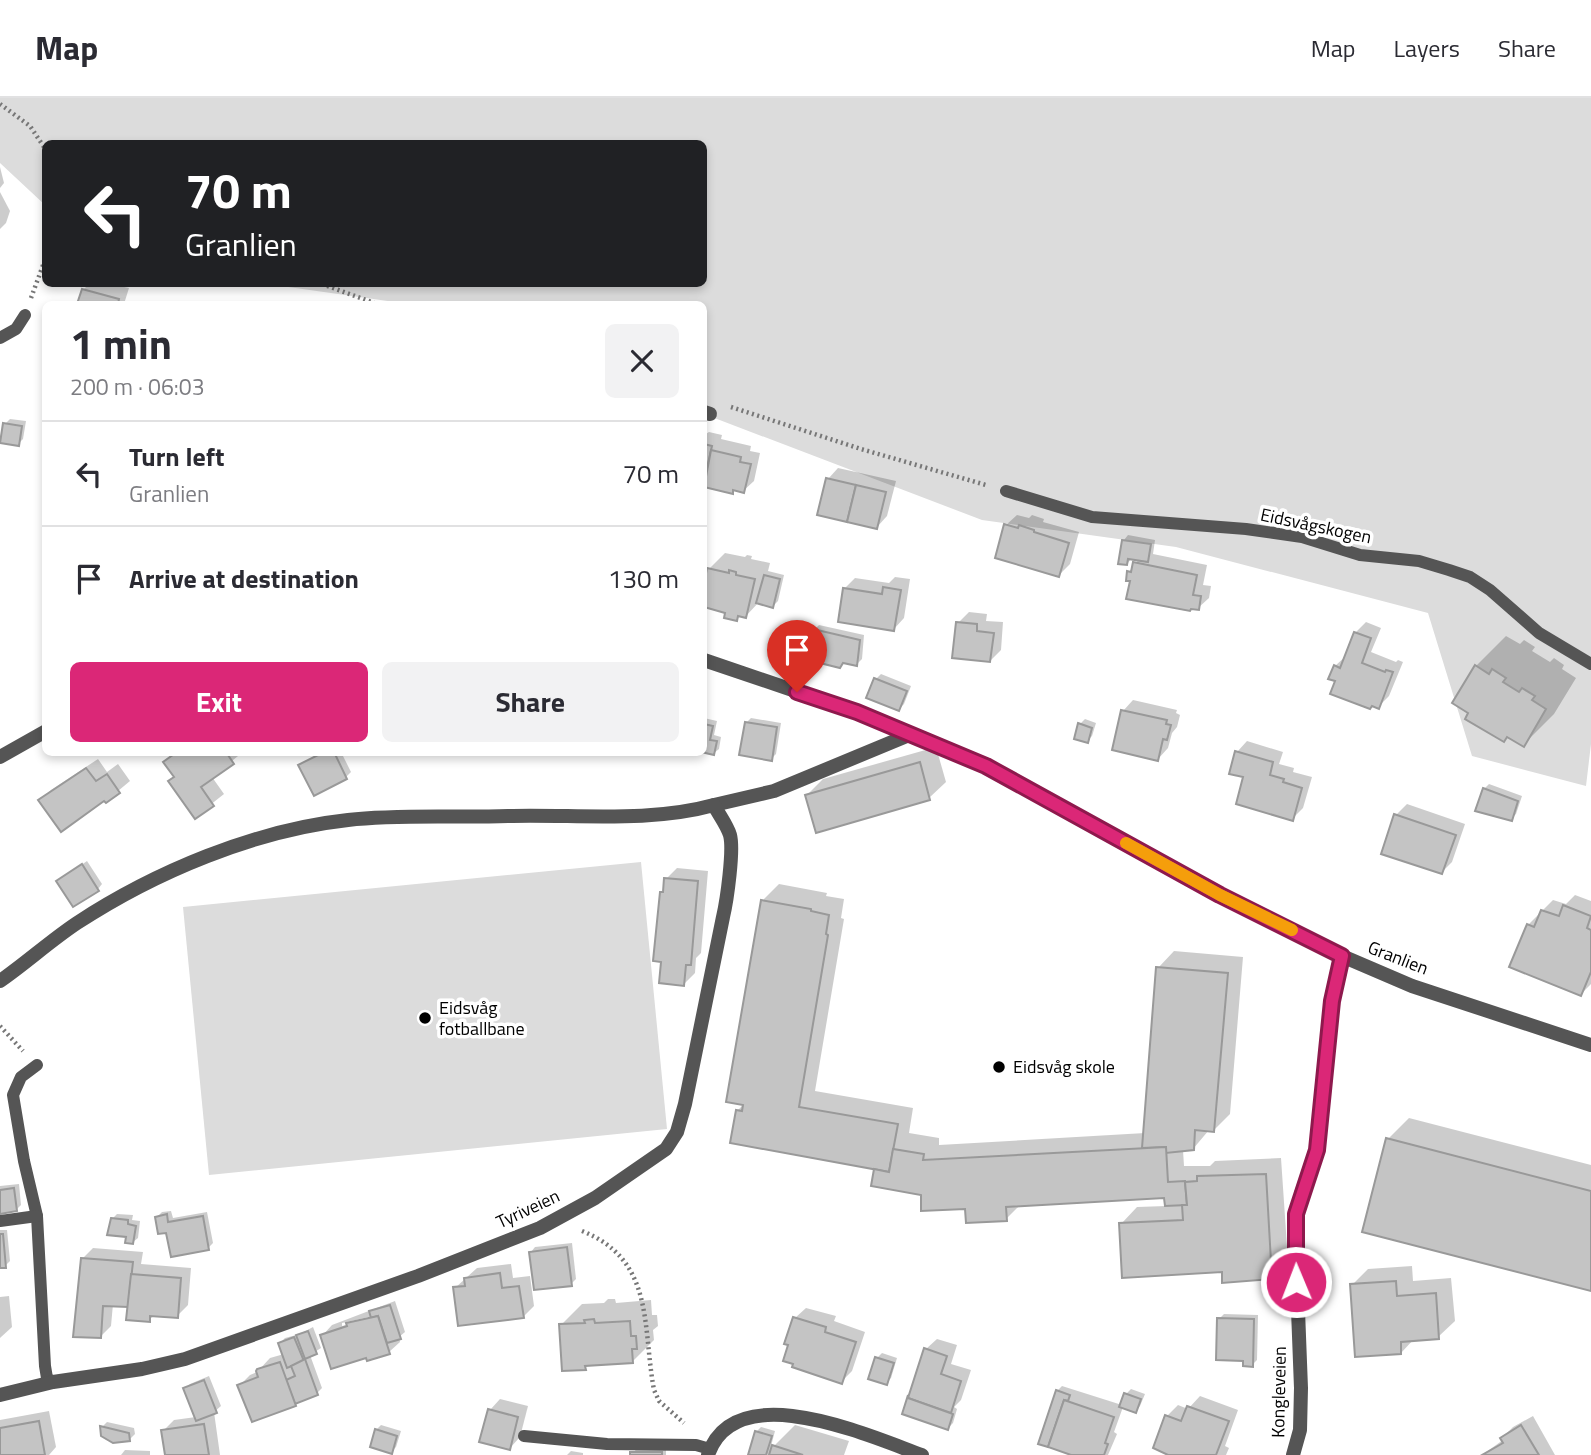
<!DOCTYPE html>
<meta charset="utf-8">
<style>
:root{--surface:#fff;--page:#f2f2f3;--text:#2b2b33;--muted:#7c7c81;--line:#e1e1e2;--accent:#db2777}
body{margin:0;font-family:"Titillium Web",sans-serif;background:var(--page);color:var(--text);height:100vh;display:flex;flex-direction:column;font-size:26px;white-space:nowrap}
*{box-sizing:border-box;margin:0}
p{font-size:23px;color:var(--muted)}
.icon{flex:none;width:38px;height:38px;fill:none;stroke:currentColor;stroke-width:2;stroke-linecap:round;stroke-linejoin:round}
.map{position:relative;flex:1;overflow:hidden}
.sheet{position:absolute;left:42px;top:203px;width:665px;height:455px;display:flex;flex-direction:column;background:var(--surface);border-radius:10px;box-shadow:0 4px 10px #0003}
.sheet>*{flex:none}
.guide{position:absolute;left:42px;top:42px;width:665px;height:147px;border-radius:10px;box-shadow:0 4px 10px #0003;background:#202124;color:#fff;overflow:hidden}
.pin{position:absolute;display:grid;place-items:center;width:60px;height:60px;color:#fff;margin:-72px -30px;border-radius:50% 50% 50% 0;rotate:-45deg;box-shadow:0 0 7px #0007}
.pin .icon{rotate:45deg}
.me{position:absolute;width:77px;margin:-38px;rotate:359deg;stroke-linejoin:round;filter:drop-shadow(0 0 5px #0008)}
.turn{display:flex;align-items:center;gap:24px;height:147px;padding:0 28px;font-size:32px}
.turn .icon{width:91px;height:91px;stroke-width:2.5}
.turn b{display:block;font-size:49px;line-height:60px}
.round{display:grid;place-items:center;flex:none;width:74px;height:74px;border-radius:10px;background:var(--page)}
.overview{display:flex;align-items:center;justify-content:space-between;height:119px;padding:0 28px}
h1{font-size:42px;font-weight:700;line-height:52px}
.button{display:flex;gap:14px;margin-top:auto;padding:14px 28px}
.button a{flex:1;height:80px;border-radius:10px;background:var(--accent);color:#fff;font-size:28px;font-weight:700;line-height:80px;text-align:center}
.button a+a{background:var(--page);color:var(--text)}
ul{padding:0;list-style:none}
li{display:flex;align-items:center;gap:21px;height:105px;padding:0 28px;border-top:2px solid var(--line)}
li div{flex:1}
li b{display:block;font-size:26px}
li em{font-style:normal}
header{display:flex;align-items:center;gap:42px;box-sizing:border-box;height:98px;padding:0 35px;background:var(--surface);border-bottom:2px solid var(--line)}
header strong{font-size:33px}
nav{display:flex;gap:38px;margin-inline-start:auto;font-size:24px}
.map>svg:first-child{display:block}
.green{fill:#dcdcdc}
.shadow{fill:#0003;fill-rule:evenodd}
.building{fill:#c4c4c4;stroke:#999;stroke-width:2}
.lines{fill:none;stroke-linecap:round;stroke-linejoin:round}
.path{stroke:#777;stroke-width:4.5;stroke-dasharray:2 3.5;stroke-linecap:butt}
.service{stroke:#555;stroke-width:12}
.minor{stroke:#555;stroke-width:14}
.route-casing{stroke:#8e194d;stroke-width:18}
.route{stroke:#db2777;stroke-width:12}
.slow{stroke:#f59e0b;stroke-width:12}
.poi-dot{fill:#000;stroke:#fff;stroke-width:2.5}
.labels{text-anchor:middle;stroke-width:7;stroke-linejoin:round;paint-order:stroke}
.street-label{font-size:18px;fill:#000;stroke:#fff}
.poi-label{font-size:18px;fill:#000;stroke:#fff;text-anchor:start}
</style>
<header>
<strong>Map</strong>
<nav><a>Map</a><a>Layers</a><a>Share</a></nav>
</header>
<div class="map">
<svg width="1591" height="1357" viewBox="0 0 1591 1357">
<rect width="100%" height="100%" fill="#fff"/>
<g class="green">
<path d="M0,0H1591V646L1586,688L1472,658L1428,515L1176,449L982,422L704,316V206H409L267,186H704V46H46L45,107L0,65Z"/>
<path d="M641,764L667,1031L209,1077L183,809Z"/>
</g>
<g class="shadow">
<path d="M0,69L4,85L0,90Z"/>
<path d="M0,94L10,113L6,125L0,131Z"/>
<path d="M89,186H111L129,190L124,206H79L83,192Z"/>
<path d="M10,321L26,323L23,341L18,346L5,326Z"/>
<path d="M709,334L722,337L721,341L751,348L750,353L760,355L754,383L743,393L735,391L732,394L704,387V337Z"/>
<path d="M838,370L896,383L887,418L877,429L828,381Z"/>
<path d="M1017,417L1029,420L1032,417L1044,421L1043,424L1079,434L1070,466L1059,477L1006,427Z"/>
<path d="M1128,437L1155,442L1153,456L1207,467L1203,487L1211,488L1209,500L1198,510L1132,482L1129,474L1139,461L1132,460L1127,466L1124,442Z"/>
<path d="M725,455L745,459L747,457L752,458L751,461L770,465L768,473L784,477L778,503L773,508L759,504L746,518L741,517L736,521L727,513L704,508V493L709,471Z"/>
<path d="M895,479L910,481L904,520L894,531L844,491L855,480L889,485Z"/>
<path d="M969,514L987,516L986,523L1003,524L1001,552L990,563L958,525Z"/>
<path d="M1366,524L1381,530L1371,554L1396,564L1398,562L1403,564L1389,598L1378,609L1337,582L1335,568L1347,557L1355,535Z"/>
<path d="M819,527L864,537L862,561L857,566L814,532Z"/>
<path d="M1506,538L1520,546L1524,542L1535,549L1532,553L1550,564L1554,560L1564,567L1562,571L1576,580L1554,616L1523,647L1476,568Z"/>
<path d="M881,576L911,588L904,606L899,611L869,599L876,581Z"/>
<path d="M1133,602L1177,612L1176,615L1180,617L1177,629L1172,635L1168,650L1158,661L1123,613Z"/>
<path d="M704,620L717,623L714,637L721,639L719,651L714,655L704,653Z"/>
<path d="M751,620L781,625L776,656L771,661L747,624Z"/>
<path d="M1085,621L1096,625L1092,638L1087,643L1080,626Z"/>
<path d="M1247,643L1283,654L1279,666L1294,670L1293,674L1312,679L1303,710L1292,721L1246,678L1237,654Z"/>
<path d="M936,649L946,684L929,700L807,697L823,681Z"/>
<path d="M175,654H243L212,679L224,696L195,719L175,678L165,664Z"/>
<path d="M322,654H341L351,674L346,679L301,668Z"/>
<path d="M98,661L107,674L118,666L130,683L106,703H40L51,692Z"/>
<path d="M1489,686L1522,698L1516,716L1511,721L1484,691Z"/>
<path d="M1407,706L1465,726L1452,764L1442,774L1396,717Z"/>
<path d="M87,763L102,786L98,791L58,783Z"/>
<path d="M677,770L708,773L701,855L696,860L695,875L684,886L663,862L661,795L665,792L666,781Z"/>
<path d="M779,786L827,795L826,798L844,801L841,820L844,821L815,993L913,1010L909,1035L939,1040V1047L1145,1035L1158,870L1174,853L1243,859L1230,1016L1214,1032H1209L1193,1051L1183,1052L1184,1068H1210L1215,1063L1281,1060L1288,1163L1271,1180L1223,1172L1121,1126L1137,1109L1166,1108V1098L1021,1106L1006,1121L922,1096L876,1069L737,1013L744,1006L762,803Z"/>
<path d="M1575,797L1591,803V886L1581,896L1528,827L1553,802L1566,806Z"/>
<path d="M1409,1020L1591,1067V1191L1388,1041Z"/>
<path d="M19,1086L21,1107L16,1112L0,1114V1088Z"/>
<path d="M171,1113L173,1120L207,1114L213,1145L208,1150L167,1133L157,1119L162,1114Z"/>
<path d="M117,1116L133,1117L132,1122L140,1123L138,1140L133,1144L112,1121Z"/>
<path d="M0,1132H7L10,1163L5,1168H0Z"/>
<path d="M572,1145L576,1181L571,1186L531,1154L535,1149Z"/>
<path d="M93,1150L143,1154L141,1166L191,1170L188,1207L177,1218L155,1216L149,1222L130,1208L113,1206L111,1228L100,1239L82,1161Z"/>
<path d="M511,1166L513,1180L530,1178L534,1208L523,1219L455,1190L477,1170Z"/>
<path d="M1412,1168L1413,1183L1451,1180L1455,1223L1438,1239L1414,1241L1401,1255L1352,1187L1368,1171Z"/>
<path d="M9,1198L12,1229L0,1240V1199Z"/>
<path d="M608,1201H615L616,1205L651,1202L652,1217H657L658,1228L653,1232L654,1242L633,1263L589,1266L585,1270L561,1227L582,1206L604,1205Z"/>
<path d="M395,1203L405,1234L399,1239L400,1244L389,1254L367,1257L322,1238L332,1227ZM373,1218V1221L342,1228V1225Z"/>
<path d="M806,1210L836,1218L834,1223L865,1234L852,1273L841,1284L795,1265V1220Z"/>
<path d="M1224,1216L1258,1217L1257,1262L1252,1267L1219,1221Z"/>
<path d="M313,1229L321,1250L310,1257L322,1290L317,1295L295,1306L240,1287L250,1277L257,1274L270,1260L284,1256L280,1245L285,1240L300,1236Z"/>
<path d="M937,1241L957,1247L951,1266L971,1272L961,1302L954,1309L957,1311L953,1325L948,1330L908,1301L926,1251Z"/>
<path d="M882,1255L897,1260L891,1280L886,1285L877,1260Z"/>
<path d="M209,1278L221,1308L214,1314L220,1357H167L163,1333L174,1322L196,1319L185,1291L190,1286Z"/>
<path d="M1062,1288L1122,1307L1126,1296L1131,1291L1145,1296L1140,1308L1135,1313L1123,1309L1114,1334L1117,1336L1108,1357H1076L1057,1293Z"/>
<path d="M1200,1298L1238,1312L1225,1348L1229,1350L1226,1357H1171L1167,1318L1178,1307L1188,1311Z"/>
<path d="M500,1301L528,1308L520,1339L510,1350L490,1312Z"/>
<path d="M49,1313L56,1349L49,1357H0V1322Z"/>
<path d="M1533,1318L1555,1357H1482L1503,1342L1502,1340L1513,1329Z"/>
<path d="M107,1324L134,1330L135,1336L130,1341L102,1329Z"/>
<path d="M381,1327L401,1333L396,1349L391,1354L376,1332Z"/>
<path d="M795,1327L849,1343L844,1357H749L756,1334L761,1329L775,1333L770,1352Z"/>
<path d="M666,1349V1357H632L637,1350Z"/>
<path d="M125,1352L150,1353V1357H121Z"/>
<path d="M571,1353L583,1355V1357H567Z"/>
</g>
<g class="building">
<path d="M82,191L119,201L118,206H77Z"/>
<path d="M3,325L22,328L19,348L0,345Z"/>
<path d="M704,346L712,348L704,383Z"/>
<path d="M711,352L741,359L740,364L751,366L744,395L733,392V396L704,389Z"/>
<path d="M826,380L856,387L847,424L817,417Z"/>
<path d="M856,387L886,394L877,431L847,424Z"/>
<path d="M1004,426L1018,430L1019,427L1034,432V434L1069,445L1059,479L995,460Z"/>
<path d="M1122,442L1151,446L1148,464L1128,461L1127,467L1118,466Z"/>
<path d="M1133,464L1197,477L1193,497L1201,498L1199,512L1191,511L1190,513L1126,501L1130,483H1126L1127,473L1131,474Z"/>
<path d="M707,470L729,475V472L736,474V477L755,481L746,520L738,518L737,523L724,520L725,515L704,509V486Z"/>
<path d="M764,477L780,481L773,510L756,505Z"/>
<path d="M883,489L901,492L894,533L838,524L843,490L882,496Z"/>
<path d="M956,524L977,526V533L994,535L990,564L952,560Z"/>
<path d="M813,531L860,542L857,568L843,565L840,570L808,562L806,560Z"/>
<path d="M1354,534L1371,540L1362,565L1385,574L1386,572L1393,574L1379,611L1372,608L1370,611L1330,596L1335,583L1328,581L1334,567L1340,570Z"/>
<path d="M1475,567L1489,576L1492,571L1506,580L1503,584L1519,594L1522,590L1535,598L1532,602L1546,611L1524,649L1507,639L1504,644L1465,621L1468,615L1452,605Z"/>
<path d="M874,580L907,593L899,613L866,600Z"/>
<path d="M1121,612L1167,622L1166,626L1171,627L1167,642L1163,641L1158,663L1112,652Z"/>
<path d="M745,624L777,629L772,663L739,657Z"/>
<path d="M1078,625L1092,630L1088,645L1074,641Z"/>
<path d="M704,626L713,628L710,642L717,643L714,657L701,654H704Z"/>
<path d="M1235,653L1273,664L1270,677L1284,681L1283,684L1302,690L1293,723L1236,706L1243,679L1229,676Z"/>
<path d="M177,654H226L234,666L201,689L214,708L195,721L168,683L174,679L163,664Z"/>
<path d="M324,654H334L347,681L314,698L298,667Z"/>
<path d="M920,664L930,702L816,735L805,697Z"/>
<path d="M86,670L96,683L107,676L120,695L106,705L104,703L61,734L38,702Z"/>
<path d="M1483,690L1518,703L1512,723L1475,713Z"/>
<path d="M1394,716L1456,737L1442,776L1381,756Z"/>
<path d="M82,766L99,793L73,809L56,783Z"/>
<path d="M664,780L698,783L691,867H686L684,888L659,885L661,864L653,863L660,794H663Z"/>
<path d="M761,802L811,811V813L829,817L826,836L828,837L799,1009L898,1026L889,1074L730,1045L736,1012L742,1013L743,1007L726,1004Z"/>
<path d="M1563,807L1591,818L1587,830L1591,832V874L1581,898L1509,869L1527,826L1534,829L1541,812L1559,818Z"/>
<path d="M1156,869L1228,875L1214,1034L1195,1032L1194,1052L1166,1055V1049L1142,1050Z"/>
<path d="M1386,1040L1591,1093V1193L1362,1134Z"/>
<path d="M1166,1049L1168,1084L1185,1083L1187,1107L1165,1108L1164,1100L1006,1109L1007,1123L966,1125L965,1111L921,1113V1097L871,1088L874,1071L889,1074L893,1051L924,1056L923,1062Z"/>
<path d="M1266,1076L1272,1181L1222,1185V1174L1122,1180L1119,1125L1183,1122L1182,1107H1187L1185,1084L1197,1083V1078Z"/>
<path d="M14,1090L17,1113L0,1116V1092Z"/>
<path d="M167,1116L168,1124L203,1118L209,1152L171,1159L166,1135L158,1136L155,1119Z"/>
<path d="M111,1120L128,1122V1126L136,1128L133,1146L125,1145L126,1139L107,1137Z"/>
<path d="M0,1136H3L6,1170H0Z"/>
<path d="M567,1149L572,1188L534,1192L529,1154Z"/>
<path d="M81,1160L133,1164L128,1209L103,1208L101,1240L73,1239Z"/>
<path d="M500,1175L502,1190L519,1188L524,1220L458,1228L453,1189L465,1188L464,1180Z"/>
<path d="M131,1176L181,1180L178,1220L150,1218V1224L126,1222Z"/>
<path d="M1396,1183L1397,1198L1436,1195L1439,1241L1401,1244V1256L1355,1259L1350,1186Z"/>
<path d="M390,1207L401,1241L387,1245L378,1218L371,1220L369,1213Z"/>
<path d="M378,1218L390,1256L367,1263L366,1260L331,1271L320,1237L347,1228L346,1225Z"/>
<path d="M793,1219L826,1229L825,1234L856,1244L842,1286L792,1269L793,1266L783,1263L788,1247L784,1246Z"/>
<path d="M1217,1220L1254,1221L1253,1269L1243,1268V1263L1216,1262Z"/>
<path d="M594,1221L595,1225L630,1223L631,1238H636L637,1251H632L633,1265L585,1268L586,1272L562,1273L559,1226L585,1225L584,1222Z"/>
<path d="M308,1233L317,1256L305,1261L296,1237Z"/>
<path d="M294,1239L304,1263L287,1270L278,1245Z"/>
<path d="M924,1250L947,1258L941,1276L961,1283L951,1315L908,1300Z"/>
<path d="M875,1259L894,1265L887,1287L868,1281Z"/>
<path d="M305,1261L318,1297L295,1306L286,1282L295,1278L291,1268Z"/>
<path d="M280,1264L296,1308L252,1324L237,1287L258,1279L256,1273L257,1271Z"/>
<path d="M204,1282L217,1315L196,1323L183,1290Z"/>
<path d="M1056,1292L1070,1297L1068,1303L1064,1302L1048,1349L1038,1346Z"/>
<path d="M1124,1295L1141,1301L1136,1315L1119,1309Z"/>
<path d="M908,1297V1300L953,1316L948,1332L902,1316Z"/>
<path d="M1064,1302L1114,1319L1105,1345L1108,1346L1104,1357H1071L1048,1349Z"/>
<path d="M1187,1308L1229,1323L1216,1357H1168L1153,1350L1165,1317L1181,1323Z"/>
<path d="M488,1311L518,1319L510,1352L479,1344Z"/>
<path d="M39,1323L45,1357H0V1330Z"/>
<path d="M204,1326L209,1357H165L161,1332Z"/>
<path d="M1521,1327L1539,1357H1482L1503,1345L1500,1340Z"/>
<path d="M100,1328L129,1335L130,1343L113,1345L101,1338Z"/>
<path d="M375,1331L397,1338L392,1356L370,1349Z"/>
<path d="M755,1333L772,1338L766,1357H748Z"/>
<path d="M772,1347L803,1357H769Z"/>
<rect x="630" y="1354" width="32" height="3"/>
</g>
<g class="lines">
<g class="path">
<path d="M0,6L30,28L46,52"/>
<path d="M322,186L377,206"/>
<path d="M31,200L46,159"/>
<path d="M731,309L861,351L986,387"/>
<path d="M0,928L23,953"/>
<path d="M582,1133C655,1162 642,1228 654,1292L659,1303L684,1325"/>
</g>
<g class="service">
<path d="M0,240L16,231L25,217"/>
<path d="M1006,393L1092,419L1246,431L1302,439L1360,457L1419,463L1449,472L1470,479L1490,492L1539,535L1591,566"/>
<path d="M37,967L21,979L13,997L24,1063L37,1118L45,1268L47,1280L53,1284"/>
<path d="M0,1123L37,1118"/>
<path d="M524,1338L607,1346L696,1347L710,1351"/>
</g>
<g class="minor">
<path d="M704,314L710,316"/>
<path d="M704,562L857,614L986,668L1220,797L1342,858L1412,888L1591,947"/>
<path d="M0,659L46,633"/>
<path d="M714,707L774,693L909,637"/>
<path d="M0,883C26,865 50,843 77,825C155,774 255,732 348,722C401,716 455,720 508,718C575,716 649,725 714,707C719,717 727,727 730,737C734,752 727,802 723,819L685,1006L677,1034L666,1051L595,1100L540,1130L418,1178L185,1261L142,1271L53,1284L0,1297"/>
<path d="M708,1357C735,1277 869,1338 922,1357"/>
<path d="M1293,1357L1300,1332L1301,1290L1295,1134L1301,1096L1317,1052L1332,903L1342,858"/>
</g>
</g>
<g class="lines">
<g class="route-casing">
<path id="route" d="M797,594L857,614L986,668L1220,797L1342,858L1332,903L1317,1052L1296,1116V1184"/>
</g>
<use href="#route" class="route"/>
<path class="slow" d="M1126,745L1220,797L1292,832"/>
</g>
<g class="poi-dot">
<circle cx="425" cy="920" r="7"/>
<circle cx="999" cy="969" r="7"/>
</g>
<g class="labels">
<g class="street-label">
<text transform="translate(1316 428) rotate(12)" y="6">Eidsvågskogen</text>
<text transform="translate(1398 860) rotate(21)" y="6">Granlien</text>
<text transform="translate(528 1111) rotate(-25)" y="6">Tyriveien</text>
<text transform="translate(1279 1294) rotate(-89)" y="6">Kongleveien</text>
</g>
<g class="poi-label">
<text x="439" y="916">Eidsvåg<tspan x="439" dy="21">fotballbane</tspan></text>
<text x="1013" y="975">Eidsvåg skole</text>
</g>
</g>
</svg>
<div class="pin" style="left:797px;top:594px;background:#d93025"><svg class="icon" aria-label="arrive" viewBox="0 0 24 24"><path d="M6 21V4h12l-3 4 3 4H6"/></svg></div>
<svg class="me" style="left:1296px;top:1184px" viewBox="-20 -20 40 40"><circle r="17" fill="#db2777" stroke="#fff" stroke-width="3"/><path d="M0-11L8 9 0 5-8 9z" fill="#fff"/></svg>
<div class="guide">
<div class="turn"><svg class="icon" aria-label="left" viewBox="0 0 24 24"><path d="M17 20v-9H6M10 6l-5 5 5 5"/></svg><div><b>70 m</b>Granlien</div></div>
</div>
<section class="sheet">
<div class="overview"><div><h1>1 min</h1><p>200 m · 06:03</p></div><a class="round"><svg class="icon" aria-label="close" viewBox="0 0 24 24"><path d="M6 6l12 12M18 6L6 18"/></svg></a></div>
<ul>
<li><svg class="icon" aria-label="left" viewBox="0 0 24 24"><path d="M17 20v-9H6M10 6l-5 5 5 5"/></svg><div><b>Turn left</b><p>Granlien</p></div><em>70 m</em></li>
<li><svg class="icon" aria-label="arrive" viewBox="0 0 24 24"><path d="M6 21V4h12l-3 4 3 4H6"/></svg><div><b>Arrive at destination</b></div><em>130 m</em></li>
</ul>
<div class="button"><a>Exit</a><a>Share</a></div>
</section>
</div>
